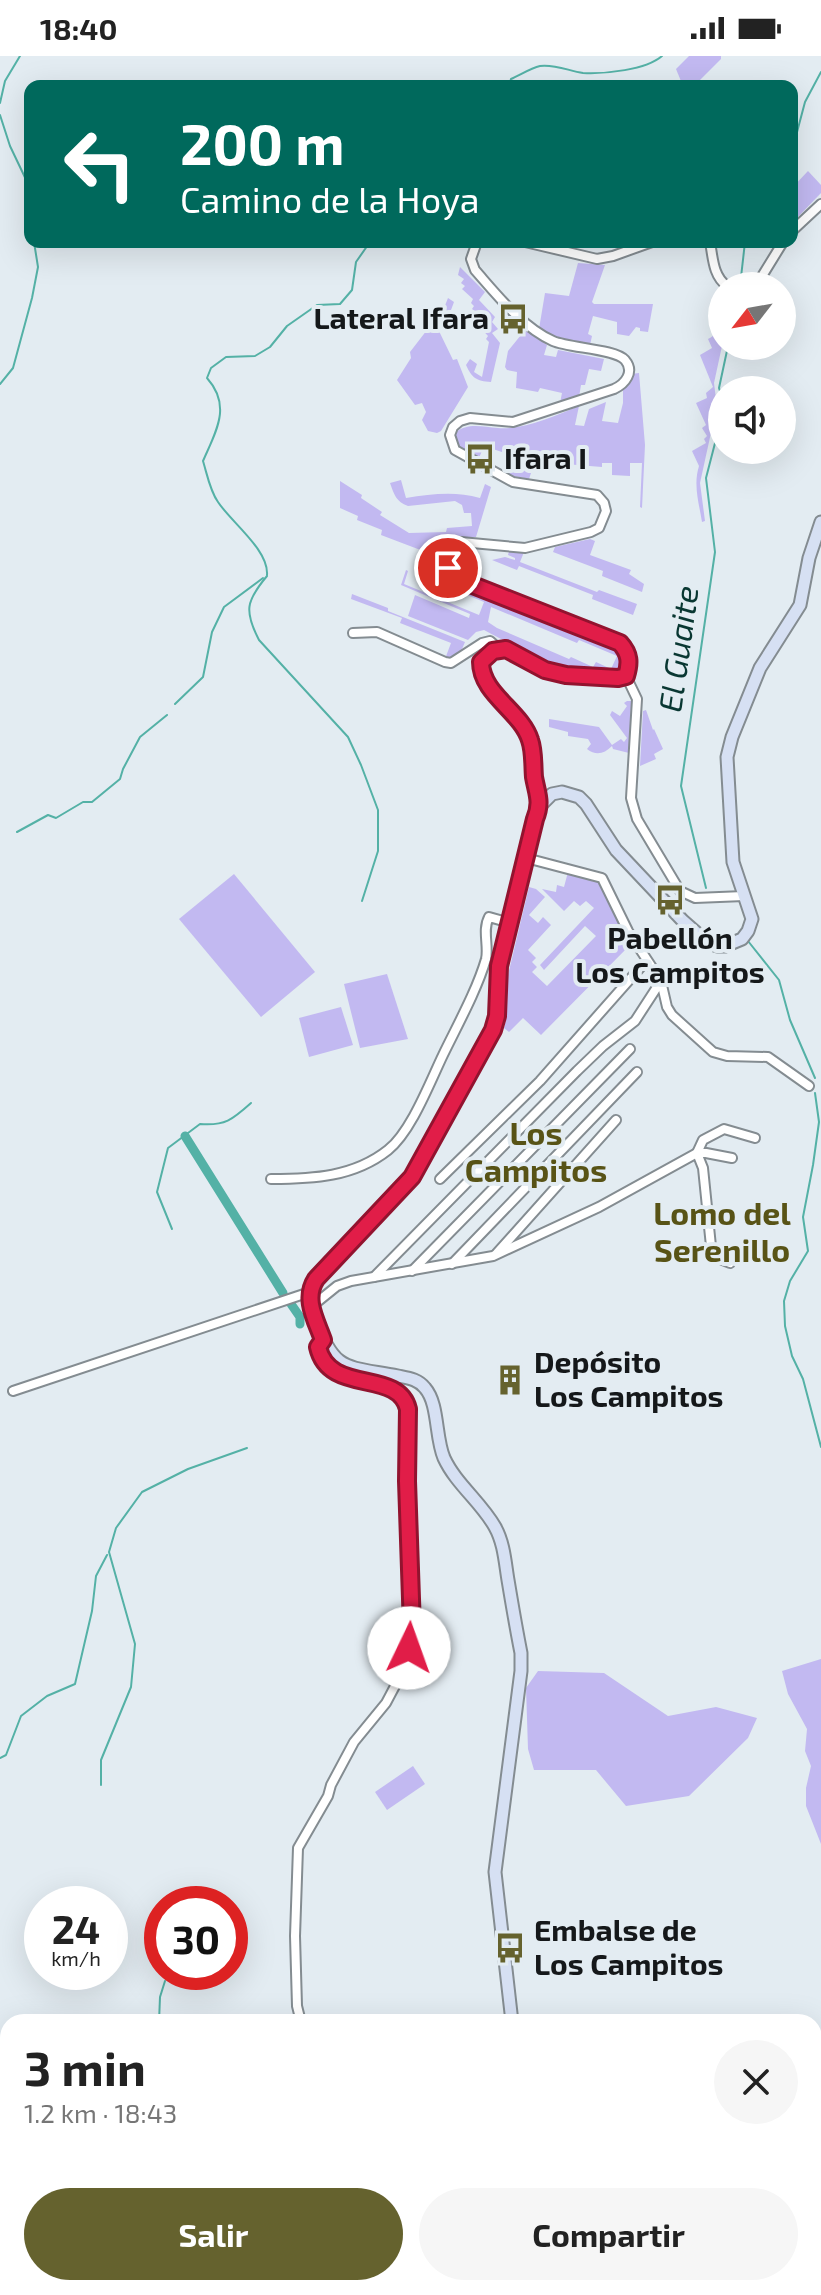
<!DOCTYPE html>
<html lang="es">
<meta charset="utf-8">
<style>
:root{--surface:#fff;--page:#f6f6f6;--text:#222;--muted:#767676;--accent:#65622e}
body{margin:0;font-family:"Exo 2",sans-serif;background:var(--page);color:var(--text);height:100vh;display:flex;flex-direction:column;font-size:30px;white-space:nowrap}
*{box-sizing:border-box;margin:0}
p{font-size:26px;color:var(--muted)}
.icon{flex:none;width:44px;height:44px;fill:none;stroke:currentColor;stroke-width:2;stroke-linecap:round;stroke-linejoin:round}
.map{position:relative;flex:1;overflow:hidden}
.drawer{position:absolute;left:0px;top:1958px;width:822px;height:282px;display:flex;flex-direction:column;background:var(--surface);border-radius:24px 24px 0 0;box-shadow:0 8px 32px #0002}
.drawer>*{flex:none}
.hud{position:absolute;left:24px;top:24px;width:774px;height:168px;border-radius:16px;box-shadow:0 8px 32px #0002;background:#00695c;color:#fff;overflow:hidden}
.needle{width:52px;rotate:239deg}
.controls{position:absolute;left:708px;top:216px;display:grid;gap:16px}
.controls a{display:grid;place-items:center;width:88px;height:88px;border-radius:50%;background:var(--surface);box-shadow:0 8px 32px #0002;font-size:40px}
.speed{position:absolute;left:24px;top:1830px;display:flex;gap:16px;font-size:40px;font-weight:700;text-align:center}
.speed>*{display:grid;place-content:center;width:104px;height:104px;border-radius:50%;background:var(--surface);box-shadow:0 8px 32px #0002;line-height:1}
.speed small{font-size:20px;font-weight:400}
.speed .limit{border:12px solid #d22;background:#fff;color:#111}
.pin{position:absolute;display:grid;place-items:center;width:68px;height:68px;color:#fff;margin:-34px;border:4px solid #fff;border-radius:50%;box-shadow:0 2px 8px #0007}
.me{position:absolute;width:88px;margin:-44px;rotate:3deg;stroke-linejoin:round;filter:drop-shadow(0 0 6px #0008)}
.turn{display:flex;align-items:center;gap:28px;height:168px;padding:0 24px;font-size:36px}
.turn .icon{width:104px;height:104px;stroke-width:2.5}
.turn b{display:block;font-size:56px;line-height:68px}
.round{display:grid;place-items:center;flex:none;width:84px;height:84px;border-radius:42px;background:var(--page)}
.headline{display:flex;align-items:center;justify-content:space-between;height:136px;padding:0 24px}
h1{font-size:48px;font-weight:700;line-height:60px}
.button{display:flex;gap:16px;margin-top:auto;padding:16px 24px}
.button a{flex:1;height:92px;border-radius:48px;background:var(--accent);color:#fff;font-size:32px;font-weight:700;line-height:92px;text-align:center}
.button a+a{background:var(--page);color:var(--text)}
.status{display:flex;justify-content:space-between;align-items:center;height:56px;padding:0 40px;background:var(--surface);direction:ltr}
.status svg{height:22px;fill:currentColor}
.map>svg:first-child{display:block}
.green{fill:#c2b9f1;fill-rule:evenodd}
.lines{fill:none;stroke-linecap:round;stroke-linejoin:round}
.stream{stroke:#54b1a6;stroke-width:2}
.canal{stroke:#54b1a6;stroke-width:9}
.street-casing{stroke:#848c91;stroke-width:12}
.secondary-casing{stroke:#848c91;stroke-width:15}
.street{stroke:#fff;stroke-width:8}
.secondary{stroke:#d6e0f3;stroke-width:11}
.route-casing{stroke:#92132f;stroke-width:20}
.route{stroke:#e11d48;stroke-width:14}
.labels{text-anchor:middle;stroke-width:8;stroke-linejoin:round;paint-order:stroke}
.poi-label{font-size:30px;font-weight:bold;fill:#15181a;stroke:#e3ecf2;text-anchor:start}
.water-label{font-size:32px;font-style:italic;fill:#093732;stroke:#e3ecf2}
.neighbourhood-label{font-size:32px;font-weight:bold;fill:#585316;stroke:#e3ecf2}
</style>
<div class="status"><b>18:40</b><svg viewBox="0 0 49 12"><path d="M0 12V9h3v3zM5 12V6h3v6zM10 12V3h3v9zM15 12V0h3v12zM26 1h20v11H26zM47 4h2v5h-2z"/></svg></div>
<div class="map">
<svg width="821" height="2239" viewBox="0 0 821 2239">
<rect width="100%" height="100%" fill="#e3ecf2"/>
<g class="green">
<path d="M689,0H721V3L694,30H683L676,13Z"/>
<path d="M808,115L821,129V137L793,166L792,132Z"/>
<path d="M578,207L605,209L592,246L594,248H653L648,276L640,275V272L636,271L629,280L617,278V266L593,260L588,278L592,280L590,289L566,285L539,273L545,237L569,240Z"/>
<path d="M460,211L485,236L479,244L495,261L492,266L498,273L492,277L500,287L491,326C476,325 472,322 466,309L470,303L477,308L474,316L482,321L489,286L486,283L488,280L478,269L483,261L472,253L474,250L471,247L473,243L462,233L465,230L461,227L464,223L458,219Z"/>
<path d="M448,242L454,246L451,254L452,256L449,260L455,264L438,273L453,304L457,303L468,331L441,375L437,377L428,375L422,364L426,356L422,347L415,349L397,324L411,302L410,296L444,252Z"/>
<path d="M722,253V290L714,327L716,343L714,363L700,427L705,465L702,466C699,447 693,429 699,410L692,395L706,387L704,383L707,380L702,372L706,369L696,347L707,342L706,337L713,331L700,299L712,292L708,283C722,276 721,267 722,253Z"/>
<path d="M525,274L547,289L544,299L556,301L558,294L604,303L601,315L589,313L585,329H581L579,341L560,347L562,337L540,332L538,336L516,332L517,316L507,314L505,311L508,295Z"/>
<path d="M639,317L645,389L642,452L640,451L642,407H630V420L612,419V407H602V411L565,408L538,396L529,423L504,418L511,399L484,390L479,402L461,392L453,381L455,377C468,366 482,371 498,372C525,374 554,360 579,350L575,369L584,370L589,353L606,346L602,365L618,367L623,347V333L631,318Z"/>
<path d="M401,424L406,442C432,438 455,435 480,442L485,428L491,431L476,481C446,481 448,487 438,511L433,513L427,511L431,498L381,479L382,474L357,464L358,460L340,452V425L362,439L361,442L382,456L380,459L409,477L446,476L447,472L472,470L471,457H464L462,449L455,445L408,450C396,446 394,438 390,427Z"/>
<path d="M590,483L595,485L590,499L631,514L629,518L644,528L642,536L602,520L603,515L553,496L555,491Z"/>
<path d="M509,495L524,496L520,506L597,536L599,534L637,548L633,559L592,543L593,539L519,510L517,514L492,504L505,501L515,504V502L508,499Z"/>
<path d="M406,514L408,515L404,528L479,559L484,546L428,523L446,520L470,533L617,592L625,600V607L619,618L608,619L550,609L484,574L476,576L468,584L408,560L415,539L469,562L470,558L401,529ZM491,551L577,587L579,584L617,600L611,613L596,606L593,611L571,601L569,603L497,572L488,566Z"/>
<path d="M352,538L388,552V555L465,586L462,593L451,603H445L451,587L400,567L402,562L351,543Z"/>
<path d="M627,645H631V649L629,697L613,693L612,690C604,698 596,700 587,693L591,688L588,683L568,680V676L549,671V663L599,671L612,689L621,683L624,686L627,682L610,659L612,655L620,660L627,650L624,647Z"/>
<path d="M646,654L653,674L654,673L663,693L654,698L656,703L640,710L643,655Z"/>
<path d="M568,816L600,824L632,887L541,979L523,962L509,976L504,972L507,960L508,919L529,831L536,833L545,841L529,859L538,867L543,861L551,869L528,894L536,902L532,906L537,911L532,916L547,930L596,880L585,870L544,914L540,909L594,852L586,845L580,850L574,845L564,855L542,833L556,836L557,829L564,831Z"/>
<path d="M234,818L315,916L261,961L179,863Z"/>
<path d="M387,918L408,983L360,992L344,928Z"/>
<path d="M341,951L353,989L309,1001L299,962Z"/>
<path d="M821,1603V1788L806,1750V1732L811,1710L805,1695L807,1673L788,1638L782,1615Z"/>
<path d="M538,1615L604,1617L668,1660L716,1651L757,1662L748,1682L689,1740L626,1750L596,1714H534L528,1693L526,1632Z"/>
<path d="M413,1710L425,1728L387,1754L375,1736Z"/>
<path d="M821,2051V2239H704V2232H814V2052Z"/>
</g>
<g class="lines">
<g class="stream">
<path d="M509,30L511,23C520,19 531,12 540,10C555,8 569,15 583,17C605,18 646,14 662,0"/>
<path d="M0,47L5,25L20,0"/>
<path d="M0,59L10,90L30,132"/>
<path d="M792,95L805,46L821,16"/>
<path d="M740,230L745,186"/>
<path d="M0,328L13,312L32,242L38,211L34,186"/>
<path d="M722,341L719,332L728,290"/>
<path d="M267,519C269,494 231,466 218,446C210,435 207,418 203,405C216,375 232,350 207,322L211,312L226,301L255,300L270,291L287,270L317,249L340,248L352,234L356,206L370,186"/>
<path d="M267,520C246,545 244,555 259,584L348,681L361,709L378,754V795L362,845"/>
<path d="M175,648L203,621L212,576L224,551L263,522"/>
<path d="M17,776L48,759L56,762L83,746H92L120,723L123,713L140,681L167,659"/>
<path d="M706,832L681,730L715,496L706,422L722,360"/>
<path d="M748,885L779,924L790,964L815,1022"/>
<path d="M815,1037L819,1066L813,1109L803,1161L808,1195L790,1225L784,1245L785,1270L792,1300L803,1323L821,1391"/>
<path d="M172,1173L157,1136L168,1092L200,1068C225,1070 232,1064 251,1047"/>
<path d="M0,1702L6,1699L21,1660L47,1640L75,1628L92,1555L96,1520L107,1499"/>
<path d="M101,1729V1704L131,1631L135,1588L109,1496L116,1472L142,1436L188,1413L247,1392"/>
<path d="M159,1966L160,1941L165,1925"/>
<path d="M118,2239L123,2232"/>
</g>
<g class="canal">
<path d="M185,1080L283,1237"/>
<path d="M291,1248L300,1261V1268"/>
</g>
<g class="street-casing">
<g id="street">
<path d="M792,175L821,148"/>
<path d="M477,186L471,203L475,214C497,239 522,271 553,285C569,292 615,293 625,304C635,316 625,328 614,333L513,366L470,362L460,365L453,371L450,379L455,394L513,426L597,439L604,447L606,455L599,472L591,476L525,492L461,486C442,496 442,506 455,522L620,587C631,598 630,607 626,620"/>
<path d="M525,186L597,203L613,200L652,186"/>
<path d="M710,186C713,202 713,220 727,230"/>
<path d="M756,230L783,186"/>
<path d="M353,577L377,576L445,606L451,607L482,587L490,585L499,593H506L545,614L566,619L618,622L626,620"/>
<path d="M499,593C493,596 482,601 481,609C479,626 521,663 529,681C532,688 531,698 532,706C534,720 536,735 541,749"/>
<path d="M626,620L637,643L631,742L637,763L680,835L695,842L744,840"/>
<path d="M526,802L602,822L628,875L661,925L667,951L672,959L713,996L727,1000L768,1001L809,1030"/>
<path d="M271,1123C313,1123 354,1121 388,1094C411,1076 430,1026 443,999C457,970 477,934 486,903C489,890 482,874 489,861L510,867"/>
<path d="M440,1123L540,1025L646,905"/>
<path d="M497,1197L616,1064"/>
<path d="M730,1207L712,1200L703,1112L697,1097L703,1084L724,1073L755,1082"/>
<path d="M452,1208L637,1016"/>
<path d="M412,1215L630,993"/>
<path d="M374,1221L577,1015L603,990L635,965L661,925"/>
<path d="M311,1251L337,1230L351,1225L493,1200L599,1151L697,1097H706L732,1102"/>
<path d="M13,1335L310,1236"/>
<path d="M301,1966L297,1950L295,1880L298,1792L328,1740L331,1729L354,1686L386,1647L395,1630L409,1592L412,1572L407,1425L408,1353C397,1312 328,1340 318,1291L323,1284"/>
<path d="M256,2239L259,2232"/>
</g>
</g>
<g class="secondary-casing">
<g id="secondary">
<path d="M512,1966L495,1816L521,1615V1597C516,1572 512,1548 508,1524C505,1506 504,1487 495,1471C481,1446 456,1428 444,1402C435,1381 439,1348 425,1332C418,1323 408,1322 398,1320C346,1310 335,1317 315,1263C310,1248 307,1237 316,1223L412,1121L493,974L497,960L499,910L535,763L541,749L552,738L562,736L579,741L586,748L616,794L683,865L708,887L717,890H725L742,883L748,875L752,863L733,806L727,701L732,681L760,612L800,549L809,502L821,466"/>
<path d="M398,2239L402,2232"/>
</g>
</g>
<use href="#street" class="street"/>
<use href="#secondary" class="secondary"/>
</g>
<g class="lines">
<g class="route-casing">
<path id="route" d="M409,1592L412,1572L407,1425L408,1353C398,1312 329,1340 318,1291L323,1284C316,1264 303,1243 316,1223L412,1121L493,974L497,960L499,910L535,763C542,746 537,738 534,721C533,709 534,695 530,684C521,655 481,638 481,606L493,595L506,593L545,614L566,619L618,622L626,620C630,607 630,598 620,587L455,522L448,512"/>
</g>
<use href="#route" class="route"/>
</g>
<defs>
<g id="bus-bare" transform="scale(2.4)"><path d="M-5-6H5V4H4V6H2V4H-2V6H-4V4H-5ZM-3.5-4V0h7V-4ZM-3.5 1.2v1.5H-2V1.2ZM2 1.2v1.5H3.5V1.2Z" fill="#65622e" stroke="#e3ecf2" stroke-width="2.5" paint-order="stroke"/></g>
<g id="building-bare" transform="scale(2.4)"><path d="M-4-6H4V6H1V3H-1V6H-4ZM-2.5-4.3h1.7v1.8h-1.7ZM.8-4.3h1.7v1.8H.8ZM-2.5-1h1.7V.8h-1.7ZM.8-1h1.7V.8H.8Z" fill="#65622e" stroke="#e3ecf2" stroke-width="2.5" paint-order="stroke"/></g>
</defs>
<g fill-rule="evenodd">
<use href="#bus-bare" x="513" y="263"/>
<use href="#bus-bare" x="480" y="403"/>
<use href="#bus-bare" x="670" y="844"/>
<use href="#building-bare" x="510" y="1324"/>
<use href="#bus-bare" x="510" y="1892"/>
</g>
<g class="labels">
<g class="poi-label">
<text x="489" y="273" text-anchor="end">Lateral Ifara</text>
<text x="504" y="413">Ifara I</text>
<text x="670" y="893" text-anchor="middle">Pabellón<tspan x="670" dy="34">Los Campitos</tspan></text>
<text x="534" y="1317">Depósito<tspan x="534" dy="34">Los Campitos</tspan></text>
<text x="534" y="1885">Embalse de<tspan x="534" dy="34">Los Campitos</tspan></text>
</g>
<g class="water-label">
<text transform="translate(679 593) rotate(-82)" y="11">El Guaite</text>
</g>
<g class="neighbourhood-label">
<text x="536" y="1089">Los<tspan x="536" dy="37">Campitos</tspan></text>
<text x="722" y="1169">Lomo del<tspan x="722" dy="37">Serenillo</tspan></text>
</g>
</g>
</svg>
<div class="controls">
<a><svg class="needle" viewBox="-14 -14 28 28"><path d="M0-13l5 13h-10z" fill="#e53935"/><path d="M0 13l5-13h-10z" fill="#767676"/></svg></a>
<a><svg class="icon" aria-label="sound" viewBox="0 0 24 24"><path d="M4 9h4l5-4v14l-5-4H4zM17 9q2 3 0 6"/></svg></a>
</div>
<div class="speed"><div>24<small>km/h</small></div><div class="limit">30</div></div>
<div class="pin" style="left:448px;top:512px;background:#d93025"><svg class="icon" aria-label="arrive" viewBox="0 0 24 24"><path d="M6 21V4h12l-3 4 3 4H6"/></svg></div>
<svg class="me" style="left:409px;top:1592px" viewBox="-20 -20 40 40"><circle r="19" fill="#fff"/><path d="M0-13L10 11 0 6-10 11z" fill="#e11d48"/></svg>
<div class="hud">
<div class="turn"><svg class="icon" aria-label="left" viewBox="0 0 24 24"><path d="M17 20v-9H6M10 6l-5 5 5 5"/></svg><div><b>200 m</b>Camino de la Hoya</div></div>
</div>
<section class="drawer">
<div class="headline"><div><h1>3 min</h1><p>1.2 km · 18:43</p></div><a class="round"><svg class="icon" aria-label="close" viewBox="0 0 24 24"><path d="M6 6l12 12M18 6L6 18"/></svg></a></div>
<div class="button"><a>Salir</a><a>Compartir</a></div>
</section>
</div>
